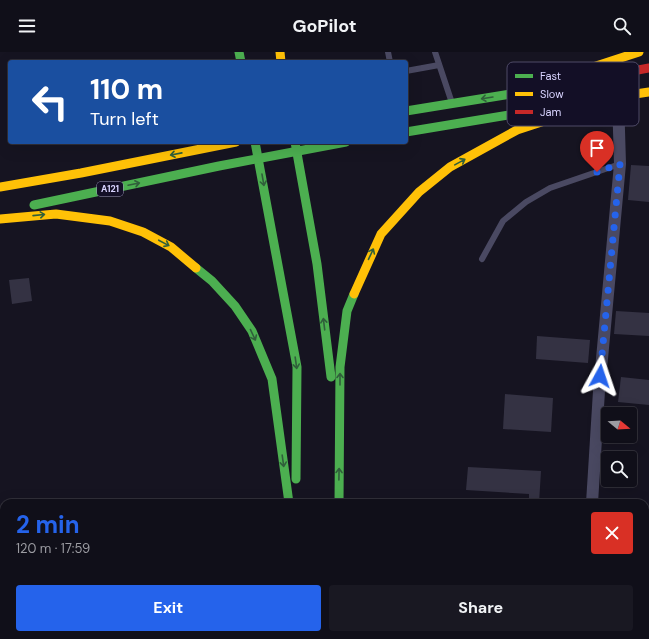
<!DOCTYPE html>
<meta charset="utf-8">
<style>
:root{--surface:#100f19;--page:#191822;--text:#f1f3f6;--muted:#9c9ca2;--line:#302f38;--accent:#2563eb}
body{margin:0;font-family:"DM Sans",sans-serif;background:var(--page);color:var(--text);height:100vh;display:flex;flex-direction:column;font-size:15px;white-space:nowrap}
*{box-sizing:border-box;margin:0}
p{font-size:13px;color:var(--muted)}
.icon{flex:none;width:22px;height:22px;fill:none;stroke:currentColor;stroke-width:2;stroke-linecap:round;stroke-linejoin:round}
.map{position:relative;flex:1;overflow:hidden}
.drawer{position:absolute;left:0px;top:447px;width:649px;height:140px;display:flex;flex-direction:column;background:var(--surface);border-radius:12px 12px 0 0;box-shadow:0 4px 16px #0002,0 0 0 1px var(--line)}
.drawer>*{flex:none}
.banner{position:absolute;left:8px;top:8px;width:400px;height:84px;border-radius:4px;box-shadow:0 4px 16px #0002,0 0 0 1px var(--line);background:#1a4fa0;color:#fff;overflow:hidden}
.needle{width:26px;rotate:108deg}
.controls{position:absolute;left:601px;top:355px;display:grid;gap:8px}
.controls a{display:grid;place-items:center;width:36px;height:36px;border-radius:4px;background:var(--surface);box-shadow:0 4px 16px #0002,0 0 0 1px var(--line);font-size:20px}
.pin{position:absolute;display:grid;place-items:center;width:34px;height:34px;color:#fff;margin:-41px -17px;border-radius:50% 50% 50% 0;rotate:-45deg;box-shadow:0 0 4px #0007}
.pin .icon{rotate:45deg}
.me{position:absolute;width:44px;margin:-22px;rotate:5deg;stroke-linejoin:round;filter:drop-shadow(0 0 3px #0008)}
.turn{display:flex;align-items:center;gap:14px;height:84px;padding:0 16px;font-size:18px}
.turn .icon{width:52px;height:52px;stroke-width:2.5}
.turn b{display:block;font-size:28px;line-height:34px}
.round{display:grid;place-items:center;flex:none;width:42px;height:42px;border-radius:4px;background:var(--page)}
.summary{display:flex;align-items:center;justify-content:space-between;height:68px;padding:0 16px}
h1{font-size:24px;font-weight:700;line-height:30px;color:var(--accent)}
.action{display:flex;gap:8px;margin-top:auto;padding:8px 16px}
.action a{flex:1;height:46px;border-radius:4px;background:var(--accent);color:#fff;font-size:16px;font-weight:700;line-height:46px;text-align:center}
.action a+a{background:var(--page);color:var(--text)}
header{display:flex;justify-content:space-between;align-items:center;height:52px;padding:0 16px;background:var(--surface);font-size:18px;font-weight:700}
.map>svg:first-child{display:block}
.building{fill:#343243}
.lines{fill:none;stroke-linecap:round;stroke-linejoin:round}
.lane{stroke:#4a4962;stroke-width:6}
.street{stroke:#4a4962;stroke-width:12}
.fast{stroke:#4caf50;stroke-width:9}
.slow{stroke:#ffc107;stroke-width:9}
.jam{stroke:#c62828;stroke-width:9}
.oneway{stroke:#305f3b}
.route{stroke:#2563eb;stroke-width:7;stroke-dasharray:0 12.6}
.labels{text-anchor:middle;stroke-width:4;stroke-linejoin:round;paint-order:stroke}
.shield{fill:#130f26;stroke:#9e99be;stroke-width:1}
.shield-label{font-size:9px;font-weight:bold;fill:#d9d4ff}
.key{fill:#130f26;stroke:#4e4a67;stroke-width:1}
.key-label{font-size:11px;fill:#d9d4ff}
</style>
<header><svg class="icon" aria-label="menu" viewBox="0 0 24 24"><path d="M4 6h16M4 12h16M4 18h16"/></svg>GoPilot<svg class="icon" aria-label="search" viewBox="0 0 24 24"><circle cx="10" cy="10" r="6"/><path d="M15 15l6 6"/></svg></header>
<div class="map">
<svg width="649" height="587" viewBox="0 0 649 587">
<rect width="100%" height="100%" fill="#161421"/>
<g class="building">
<path d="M631,113L649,114V150L628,148Z"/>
<path d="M29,226L32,249L12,252L9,228Z"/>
<path d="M616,259L649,261V284L614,282Z"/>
<path d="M537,284L590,288L588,311L536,307Z"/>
<path d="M621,325L649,328V353L618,350Z"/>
<path d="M505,342L553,346L551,380L503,377Z"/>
<path d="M468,415L541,419L539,451H529V442L466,438Z"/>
</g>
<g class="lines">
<g class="lane">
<path d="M388,0L390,10"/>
<path d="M435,0L451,48"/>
<path d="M406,19L439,13"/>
<path d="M482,207L503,169L526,150L550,136L620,112"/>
</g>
<g class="street">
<path d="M592,451L599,339L620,112L618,45"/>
<path d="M593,583V587"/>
</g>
<g class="fast">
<path d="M239,0L241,10"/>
<path d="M406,59L517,41L591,27"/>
<path d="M406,80L545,57"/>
<path d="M255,90L297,315L296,427"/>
<path d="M295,90L317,212L331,325"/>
<path d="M34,153L219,114L346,90"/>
<path d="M196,216L212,229L235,254L252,279L272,327L289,451"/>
<path d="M339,451L340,315L347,259L354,242"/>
<path d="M325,583V587"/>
</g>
<g class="slow">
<path d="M280,0L281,10"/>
<path d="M593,15L639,0"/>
<path d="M602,47L649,40"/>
<path d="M0,135L81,121L236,90"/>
<path d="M0,167L56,162L110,169L143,180L171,195L196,216"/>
<path d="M354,242L381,182L419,140L450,115L517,78L618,45"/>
<path d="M282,587L283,583"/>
</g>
<path class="jam" d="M591,27L649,16"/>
</g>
<defs><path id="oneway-shaft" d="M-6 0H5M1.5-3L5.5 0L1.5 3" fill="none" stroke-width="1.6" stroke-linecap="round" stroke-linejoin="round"/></defs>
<g class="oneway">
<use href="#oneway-shaft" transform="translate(487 46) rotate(171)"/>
<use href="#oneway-shaft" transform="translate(176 102) rotate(169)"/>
<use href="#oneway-shaft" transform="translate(460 110) rotate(-29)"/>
<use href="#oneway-shaft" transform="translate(263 128) rotate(80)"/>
<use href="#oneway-shaft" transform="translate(134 132) rotate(-12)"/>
<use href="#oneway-shaft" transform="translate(39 163) rotate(-6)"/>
<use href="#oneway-shaft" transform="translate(164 191) rotate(28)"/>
<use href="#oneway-shaft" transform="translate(371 202) rotate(-65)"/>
<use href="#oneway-shaft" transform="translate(324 272) rotate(-97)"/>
<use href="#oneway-shaft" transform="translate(253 283) rotate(65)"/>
<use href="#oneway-shaft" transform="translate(296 311) rotate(82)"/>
<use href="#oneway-shaft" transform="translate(340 327) rotate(-90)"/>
<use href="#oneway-shaft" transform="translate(283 409) rotate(82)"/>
<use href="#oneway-shaft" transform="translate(339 422) rotate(-89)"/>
</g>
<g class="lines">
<path class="route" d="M597,120L620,112L600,324"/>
</g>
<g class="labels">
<rect class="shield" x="97" y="130" width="26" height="14" rx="3"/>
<g class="shield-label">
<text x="110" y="140">A121</text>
</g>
</g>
<rect x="507" y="10" width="132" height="64" rx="6" class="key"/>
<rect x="515" y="22" width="18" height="4" fill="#4caf50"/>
<rect x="515" y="40" width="18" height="4" fill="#ffc107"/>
<rect x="515" y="58" width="18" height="4" fill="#c62828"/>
<g class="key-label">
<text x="540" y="28">Fast</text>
<text x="540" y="46">Slow</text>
<text x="540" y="64">Jam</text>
</g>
</svg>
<div class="controls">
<a><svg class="needle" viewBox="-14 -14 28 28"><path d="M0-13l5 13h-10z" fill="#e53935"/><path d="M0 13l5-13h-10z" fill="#9c9ca2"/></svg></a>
<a><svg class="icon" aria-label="search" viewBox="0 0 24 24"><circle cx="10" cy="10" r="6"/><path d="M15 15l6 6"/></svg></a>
</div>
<div class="pin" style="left:597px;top:120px;background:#d93025"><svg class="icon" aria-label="arrive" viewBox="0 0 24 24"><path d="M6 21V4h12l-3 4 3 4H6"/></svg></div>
<svg class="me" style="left:600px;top:324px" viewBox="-20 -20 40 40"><path d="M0-17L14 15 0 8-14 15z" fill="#2563eb" stroke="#fff" stroke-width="4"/></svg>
<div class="banner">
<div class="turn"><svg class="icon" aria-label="left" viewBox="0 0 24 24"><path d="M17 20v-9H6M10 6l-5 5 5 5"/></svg><div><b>110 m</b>Turn left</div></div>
</div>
<section class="drawer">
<div class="summary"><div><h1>2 min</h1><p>120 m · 17:59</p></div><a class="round" style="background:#d93025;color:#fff"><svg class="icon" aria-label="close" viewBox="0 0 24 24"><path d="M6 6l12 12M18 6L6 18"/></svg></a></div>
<div class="action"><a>Exit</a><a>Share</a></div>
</section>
</div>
